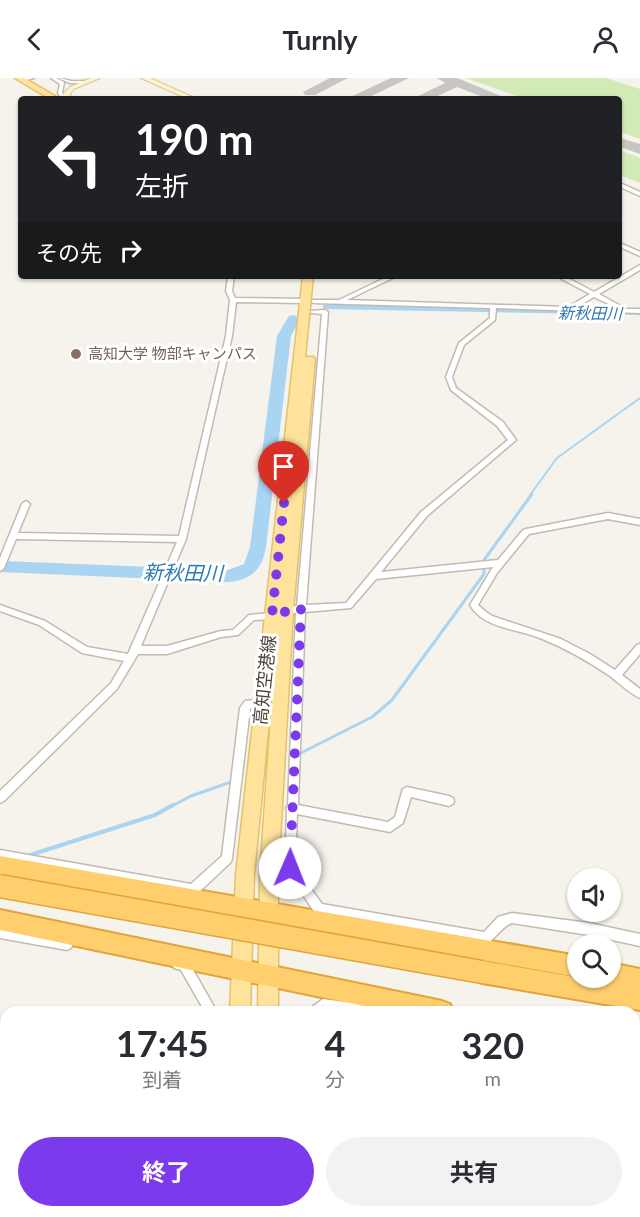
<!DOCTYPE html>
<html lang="ja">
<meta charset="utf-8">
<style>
:root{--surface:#fff;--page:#f2f2f3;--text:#2b2b33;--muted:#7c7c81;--accent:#7c3aed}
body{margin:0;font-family:Lato,"Noto Sans JP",sans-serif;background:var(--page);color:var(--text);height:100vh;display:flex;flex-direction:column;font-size:22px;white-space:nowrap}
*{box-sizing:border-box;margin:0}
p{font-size:20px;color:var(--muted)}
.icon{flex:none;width:33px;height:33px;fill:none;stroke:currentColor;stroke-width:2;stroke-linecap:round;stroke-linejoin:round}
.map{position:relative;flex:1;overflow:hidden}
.drawer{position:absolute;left:0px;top:928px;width:640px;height:212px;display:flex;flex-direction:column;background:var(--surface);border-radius:18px 18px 0 0;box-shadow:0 2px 4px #0004}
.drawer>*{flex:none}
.guide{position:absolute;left:18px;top:18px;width:604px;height:183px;border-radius:6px;box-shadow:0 2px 4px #0004;background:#202124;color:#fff;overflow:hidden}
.buttons{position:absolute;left:567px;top:790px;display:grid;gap:12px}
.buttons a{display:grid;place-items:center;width:54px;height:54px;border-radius:50%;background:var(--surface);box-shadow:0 2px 4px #0004;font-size:30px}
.pin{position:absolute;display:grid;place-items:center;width:51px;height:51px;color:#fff;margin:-62px -26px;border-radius:50% 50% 50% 0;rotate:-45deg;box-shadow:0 0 6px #0007}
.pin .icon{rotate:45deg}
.me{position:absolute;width:66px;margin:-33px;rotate:1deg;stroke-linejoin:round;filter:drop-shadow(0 0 4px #0008)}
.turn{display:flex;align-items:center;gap:21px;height:126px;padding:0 18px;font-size:27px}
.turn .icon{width:78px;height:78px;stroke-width:2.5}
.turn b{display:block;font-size:42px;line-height:51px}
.then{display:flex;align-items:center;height:57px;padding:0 18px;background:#0003;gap:12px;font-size:22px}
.eta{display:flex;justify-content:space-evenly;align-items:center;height:102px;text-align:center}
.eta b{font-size:36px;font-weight:700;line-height:42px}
.cta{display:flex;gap:12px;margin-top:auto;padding:12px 18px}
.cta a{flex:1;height:69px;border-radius:36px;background:var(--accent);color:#fff;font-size:24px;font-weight:700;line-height:69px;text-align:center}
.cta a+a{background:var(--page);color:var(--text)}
header{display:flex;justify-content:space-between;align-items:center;height:78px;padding:0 18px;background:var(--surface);font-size:27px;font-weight:700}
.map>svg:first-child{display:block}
.green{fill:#d2eab5}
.water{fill:#a9d4f2}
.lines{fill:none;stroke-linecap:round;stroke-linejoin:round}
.stream-far2{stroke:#a9d4f2;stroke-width:2}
.stream-far1{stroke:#a9d4f2;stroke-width:3}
.stream{stroke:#a9d4f2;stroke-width:4}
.river{fill:#a9d4f2;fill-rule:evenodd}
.taxiway{fill:#c8c6c3;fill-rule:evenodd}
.street-casing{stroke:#c2bbae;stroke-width:3}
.secondary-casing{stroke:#d6c79b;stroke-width:2}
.primary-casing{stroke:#e6c16a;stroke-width:3}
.highway-casing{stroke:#e0a43c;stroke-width:4}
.street{fill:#fff;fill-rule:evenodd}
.secondary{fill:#fff3cd;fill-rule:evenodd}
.primary{fill:#ffe39c;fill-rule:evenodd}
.highway{fill:#ffcf6e;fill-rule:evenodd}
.highway-bridge-casing{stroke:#e0a43c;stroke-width:25;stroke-linecap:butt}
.highway-bridge{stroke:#ffcf6e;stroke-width:22}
.route{stroke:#7c3aed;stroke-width:10;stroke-dasharray:0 18}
.education-dot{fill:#8d6e63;stroke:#fff;stroke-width:2}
.labels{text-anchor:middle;stroke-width:6;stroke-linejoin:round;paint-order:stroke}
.far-education-label{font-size:15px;fill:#785e54;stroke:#fff;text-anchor:start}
.far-water-label{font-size:16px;font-style:italic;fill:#2e7ab2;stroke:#fff}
.street-label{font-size:18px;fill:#4b4439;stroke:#fff}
.water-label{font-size:20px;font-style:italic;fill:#2e7ab2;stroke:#fff}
</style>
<header><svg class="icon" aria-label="back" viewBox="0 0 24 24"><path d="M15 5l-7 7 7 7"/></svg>Turnly<svg class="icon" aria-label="person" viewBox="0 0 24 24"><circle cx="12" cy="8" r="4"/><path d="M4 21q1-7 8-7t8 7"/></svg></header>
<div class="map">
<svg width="640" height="1139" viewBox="0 0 640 1139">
<rect width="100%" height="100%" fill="#f6f3ec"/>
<g class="green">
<path d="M466,0H606L640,11V61L620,54V21H526Z"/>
<path d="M620,72L640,80V105L620,97Z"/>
</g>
<path class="water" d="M333,226L640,234V237L323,231V227Z"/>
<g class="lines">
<path class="stream-far2" d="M530,417L557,380L640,320"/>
<g class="stream-far1">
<path d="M484,482L532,416"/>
<path d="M299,676L372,639L392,622L484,496V488"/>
<path d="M170,729L191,718L231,704"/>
</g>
<path class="stream" d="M27,778L155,737L173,727"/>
<path class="river" d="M294,237L300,241L291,258L266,469C262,492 251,502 228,504L0,494V484L3,483L228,492L244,486L250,469L277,258L289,238Z"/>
<g class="taxiway">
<path d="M330,0H348L315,17H305L303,14Z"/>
<path d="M391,0H409L365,21H346Z"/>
<path d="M437,0H457L508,21H488L457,9L431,21H412L445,5Z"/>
<path d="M620,60L640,66V76L620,69Z"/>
</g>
<g class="street-casing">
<g id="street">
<path d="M25,0H34L22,3L20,2Z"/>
<path d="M51,0H56L64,4L62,15L66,21H62L58,15L60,6Z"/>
<path d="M58,0C63,0 66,2 71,3C77,4 83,2 88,4L86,5H70Z"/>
<path d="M620,105L640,114V118L620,109Z"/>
<path d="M620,165L640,174V178L620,169Z"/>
<path d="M640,187V192L599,216L626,231H640V235L496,230L495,242L464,267L452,299L456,310L503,344L516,362L427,438L381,494L498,482L523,452L526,451L608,435L640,441V447L608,441L529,456L497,495L478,527L486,534L492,538L561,561L590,576L615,592L637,567L640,566V576L622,597L640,611V620C629,615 619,605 610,598C588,583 565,570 540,560C517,551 483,550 470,527L493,489L376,501L351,530L305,534L298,727L388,744L395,739L402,714L403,711L407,709L449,718L453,720L454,723L453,726L449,728L411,719L403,745L390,754L297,736L295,789L322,826L484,854L498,839L512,835L589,845L640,856V868L589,857L512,845C501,849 496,861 486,866L315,835L285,790L287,733L286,730L288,727L296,535H287L272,541L254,542L238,557L221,559L167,576H138L117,611L4,723L0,725V713L111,605L124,583L82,575L39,547L0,533V527L45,543L87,569L128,576L177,464L16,461L4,490L0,493V480L22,426L26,423L30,426L18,455L179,458L226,258L230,222L226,213L228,198H234L232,213L235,220L305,221L308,223L305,225L236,224L232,258L186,461L141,568H167L221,553L233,552L249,537L271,535L286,529L297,528L322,236L311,235V233L325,232L328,234L306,527L346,525L421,434L508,362L497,348L451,312L446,299L459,265L490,240V230L314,225L312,224V222H339L389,198H397L347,222L568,229L590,216L556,198H564L594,214ZM594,219L617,230L577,229Z"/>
<path d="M263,621L266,622L268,625L266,628L251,630L250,631L232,780L231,784L197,816L193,817L0,782V772L191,806L222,778L240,630L245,623Z"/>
<path d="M0,848L67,860L71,862L73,866L71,870L67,872L0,860Z"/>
<path d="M178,880L188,883L217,934H205L181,892L174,890L172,886L174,882Z"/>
<path d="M323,921L375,928L379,930L381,934H335L325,933L323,934H309L311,930Z"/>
<path d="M634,1009L640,1010V1022L634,1021Z"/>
<path d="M0,1074L6,1076V1090L0,1088Z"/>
<path d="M62,1134H76L77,1139H63Z"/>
<path d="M259,1134H291L294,1139H262Z"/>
</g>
</g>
<g class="secondary-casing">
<g id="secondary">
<path d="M91,0H100L74,11L70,16L72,21H66L63,16L70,9Z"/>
<path d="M141,0H150L197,21H188Z"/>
</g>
</g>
<g class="primary-casing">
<g id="primary">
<path d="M15,0H24L60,21H50Z"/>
<path d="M303,198H313L305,279H313L315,281L293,532L278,797V934H258L260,797L275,581L254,797L250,934H230L236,797Z"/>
<rect x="225" y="1134" width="22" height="5"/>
<path d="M255,1134H277L276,1139H254Z"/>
</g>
</g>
<g class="highway-casing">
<g id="highway">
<path d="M0,778L578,878V899L0,796Z"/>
<path d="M0,832L442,923L450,926L453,934H393L0,852Z"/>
<path d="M482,883L604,904L601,900H610V885L640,891V932L482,905L474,902L471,894L474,886Z"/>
<rect x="634" y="950" width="6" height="22"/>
</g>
</g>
<use href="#street" class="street"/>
<use href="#secondary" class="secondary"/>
<use href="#primary" class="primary"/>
<use href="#highway" class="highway"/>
<g class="highway-bridge-casing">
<path id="highway-bridge" d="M0,808L482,894"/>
</g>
<use href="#highway-bridge" class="highway-bridge"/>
</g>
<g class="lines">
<path class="route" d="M284,425L272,537L301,530L290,790"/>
</g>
<circle class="education-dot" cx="76" cy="276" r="6"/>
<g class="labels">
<g class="far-education-label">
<text x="88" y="281">高知大学 物部キャンパス</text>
</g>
<g class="far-water-label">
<text transform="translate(590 235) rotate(1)" y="6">新秋田川</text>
</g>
<g class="street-label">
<text transform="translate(265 602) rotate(-84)" y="6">高知空港線</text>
</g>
<g class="water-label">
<text transform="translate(183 495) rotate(1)" y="7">新秋田川</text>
</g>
</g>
</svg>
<div class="buttons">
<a><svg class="icon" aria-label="sound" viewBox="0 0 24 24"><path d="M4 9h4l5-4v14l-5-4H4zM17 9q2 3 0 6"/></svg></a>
<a><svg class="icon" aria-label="search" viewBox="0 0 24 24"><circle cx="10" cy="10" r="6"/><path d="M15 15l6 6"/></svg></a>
</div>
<div class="pin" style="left:284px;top:425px;background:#d93025"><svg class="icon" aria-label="arrive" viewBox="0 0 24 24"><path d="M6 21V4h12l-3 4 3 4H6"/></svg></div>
<svg class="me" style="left:290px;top:790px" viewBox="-20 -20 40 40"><circle r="19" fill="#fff"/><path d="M0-13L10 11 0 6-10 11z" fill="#7c3aed"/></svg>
<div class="guide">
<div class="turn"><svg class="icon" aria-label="left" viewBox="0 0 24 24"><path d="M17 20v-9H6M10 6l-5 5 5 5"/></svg><div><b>190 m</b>左折</div></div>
<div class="then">その先<svg class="icon" aria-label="right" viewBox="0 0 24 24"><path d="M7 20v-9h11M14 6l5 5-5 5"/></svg></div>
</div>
<section class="drawer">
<div class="eta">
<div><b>17:45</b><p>到着</p></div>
<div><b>4</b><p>分</p></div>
<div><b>320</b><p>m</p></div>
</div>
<div class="cta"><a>終了</a><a>共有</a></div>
</section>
</div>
